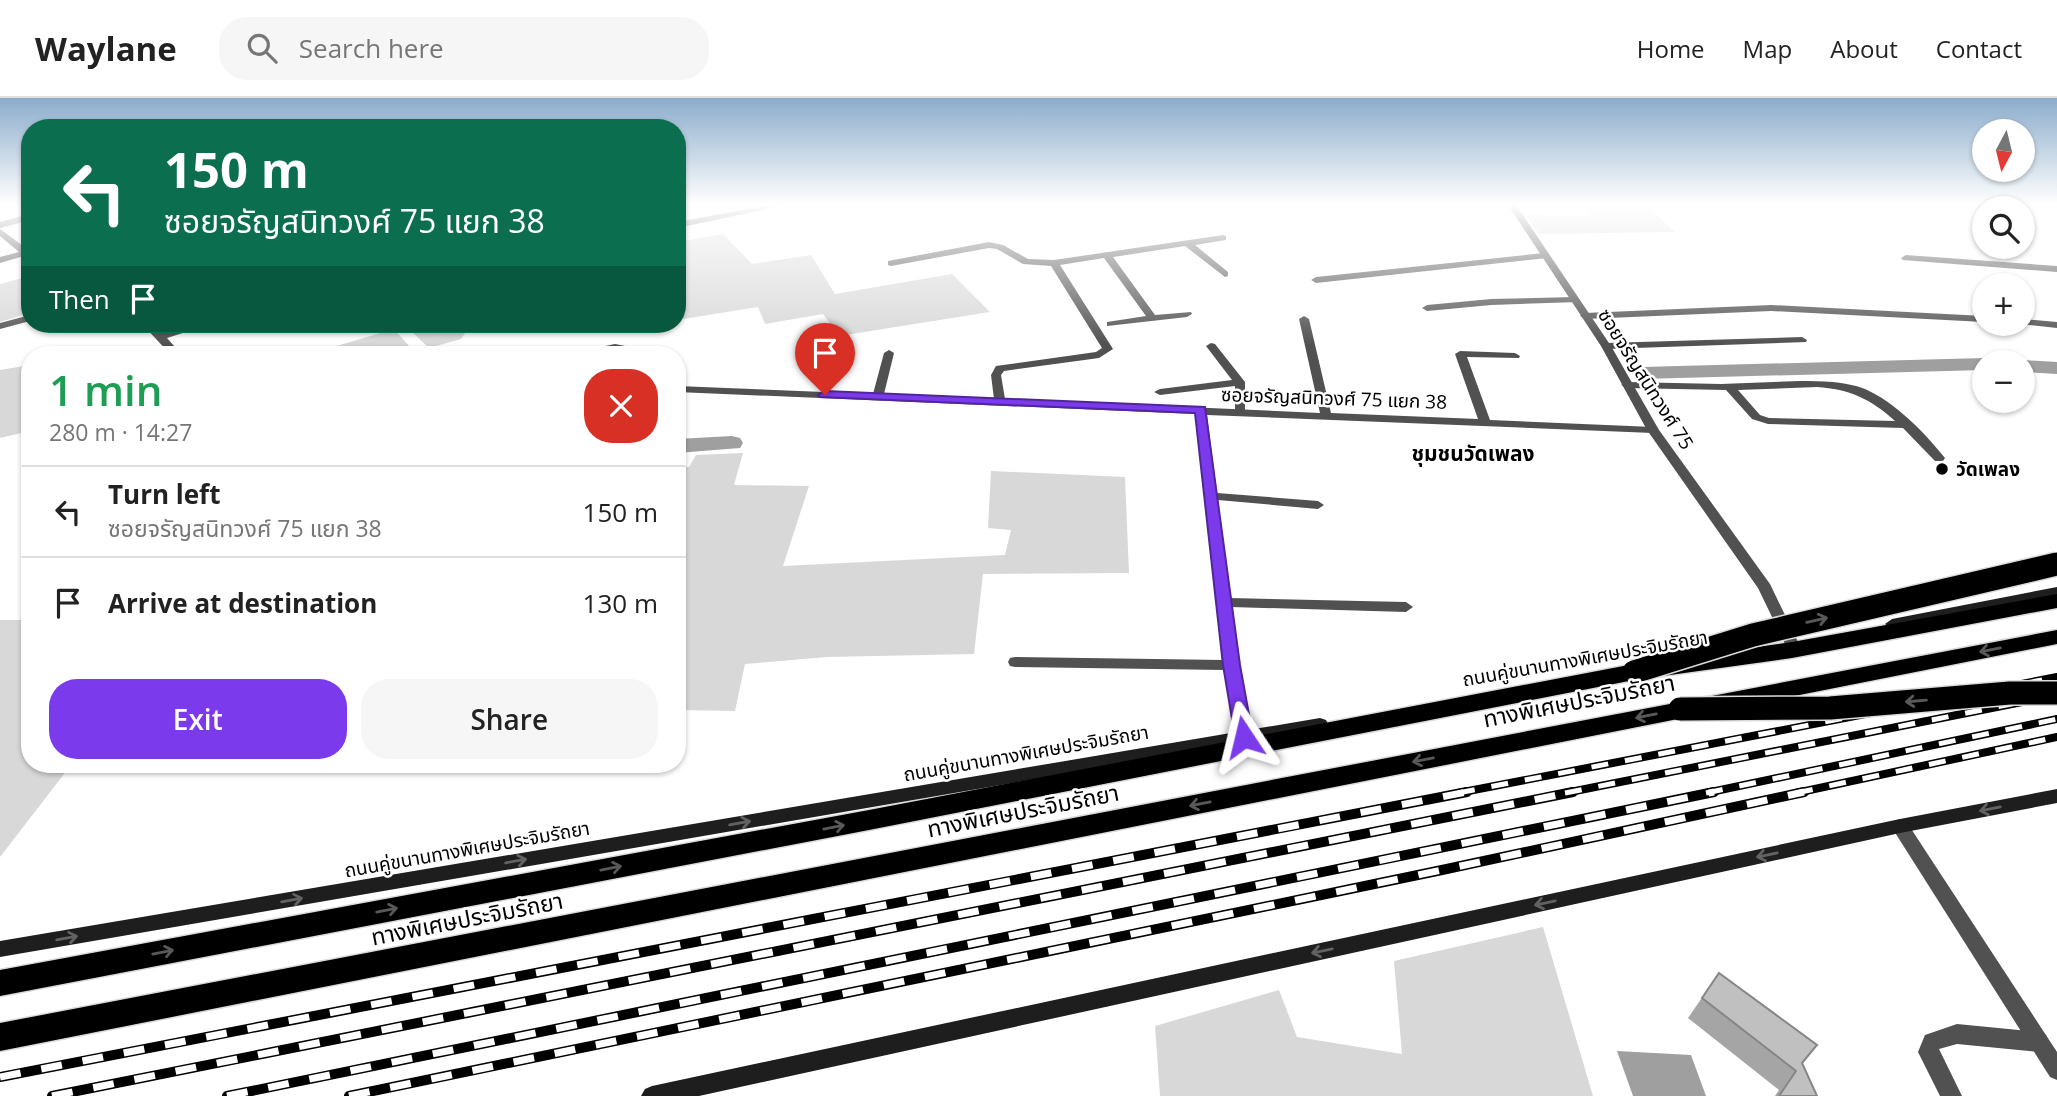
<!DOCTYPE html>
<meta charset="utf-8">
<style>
:root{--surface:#fff;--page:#f6f6f6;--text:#222;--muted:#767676;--line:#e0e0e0;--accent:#7c3aed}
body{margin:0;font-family:"Open Sans","Noto Sans Thai",sans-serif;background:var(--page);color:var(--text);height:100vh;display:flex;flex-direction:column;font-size:26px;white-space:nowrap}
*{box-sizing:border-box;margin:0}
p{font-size:23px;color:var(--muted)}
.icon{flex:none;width:38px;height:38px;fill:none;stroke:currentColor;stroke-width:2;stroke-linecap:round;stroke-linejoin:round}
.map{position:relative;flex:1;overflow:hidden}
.panel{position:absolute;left:21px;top:248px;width:665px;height:427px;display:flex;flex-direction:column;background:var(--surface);border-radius:28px;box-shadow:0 2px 5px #0004}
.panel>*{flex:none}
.hud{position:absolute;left:21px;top:21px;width:665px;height:214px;border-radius:28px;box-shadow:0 2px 5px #0004;background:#0b6e4f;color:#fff;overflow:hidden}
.needle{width:46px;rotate:187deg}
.buttons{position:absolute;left:1972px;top:21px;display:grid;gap:14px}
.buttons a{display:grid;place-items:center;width:63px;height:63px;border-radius:50%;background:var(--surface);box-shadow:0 2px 5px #0004;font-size:35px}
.pin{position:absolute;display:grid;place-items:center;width:60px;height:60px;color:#fff;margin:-72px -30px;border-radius:50% 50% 50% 0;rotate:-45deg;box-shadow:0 0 7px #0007}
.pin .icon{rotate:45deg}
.me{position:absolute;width:77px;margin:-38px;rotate:350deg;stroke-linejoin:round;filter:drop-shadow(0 0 5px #0008)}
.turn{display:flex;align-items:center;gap:24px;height:147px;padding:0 28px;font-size:32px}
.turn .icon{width:91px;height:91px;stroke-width:2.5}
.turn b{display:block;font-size:49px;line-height:60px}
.then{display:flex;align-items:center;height:66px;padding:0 28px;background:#0003;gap:14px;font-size:26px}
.round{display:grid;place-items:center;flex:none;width:74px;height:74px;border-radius:28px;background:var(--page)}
.head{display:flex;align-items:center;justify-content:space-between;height:119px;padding:0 28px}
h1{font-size:42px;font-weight:600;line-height:52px;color:#1e9e55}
.primary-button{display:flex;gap:14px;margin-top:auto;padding:14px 28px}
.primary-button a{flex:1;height:80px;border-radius:28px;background:var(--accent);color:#fff;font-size:28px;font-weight:600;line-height:80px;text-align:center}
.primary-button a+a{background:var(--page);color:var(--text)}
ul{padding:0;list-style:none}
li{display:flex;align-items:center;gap:21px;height:91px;padding:0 28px;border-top:2px solid var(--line)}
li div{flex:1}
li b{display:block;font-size:26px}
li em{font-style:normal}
header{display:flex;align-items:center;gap:42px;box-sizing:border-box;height:98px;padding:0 35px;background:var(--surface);border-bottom:2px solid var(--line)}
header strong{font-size:33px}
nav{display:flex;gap:38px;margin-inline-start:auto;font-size:24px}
.search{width:490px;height:63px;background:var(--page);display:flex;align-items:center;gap:18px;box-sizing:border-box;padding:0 24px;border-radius:28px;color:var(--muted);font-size:26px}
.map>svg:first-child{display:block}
.green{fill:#d8d8d8}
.water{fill:#9f9f9f}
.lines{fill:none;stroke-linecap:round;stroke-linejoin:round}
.canal{fill:#9f9f9f;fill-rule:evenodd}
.motorway-casing{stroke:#dbdbdb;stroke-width:3}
.service{fill:#515151;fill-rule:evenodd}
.minor{fill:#515151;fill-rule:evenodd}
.tertiary{fill:#515151;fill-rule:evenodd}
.secondary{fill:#1e1e1e;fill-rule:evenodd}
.motorway{fill:#000;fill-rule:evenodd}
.rail-far1-casing{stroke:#000;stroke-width:8}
.rail-casing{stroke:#000;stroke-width:10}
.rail-far1{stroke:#fff;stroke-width:5;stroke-dasharray:17;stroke-linecap:butt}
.rail{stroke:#fff;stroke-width:7;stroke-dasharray:21;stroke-linecap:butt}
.motorway-bridge-casing{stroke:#dbdbdb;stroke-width:26;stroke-linecap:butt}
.motorway-bridge{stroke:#000;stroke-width:23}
.wall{fill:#a5a5a5}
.building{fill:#c0c0c0;stroke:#868686;stroke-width:2}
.oneway{stroke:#595959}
.oneway2{stroke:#626262}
.route{fill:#7c3aed;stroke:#51269a;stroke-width:2}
.poi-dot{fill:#000;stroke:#fff;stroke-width:2.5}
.labels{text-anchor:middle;stroke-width:5;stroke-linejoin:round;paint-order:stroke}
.street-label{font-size:19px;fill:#000;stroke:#fff}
.poi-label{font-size:19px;font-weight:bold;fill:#000;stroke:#fff;text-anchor:start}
.neighbourhood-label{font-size:21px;font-weight:bold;fill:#000;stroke:#fff}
.near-street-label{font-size:23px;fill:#000;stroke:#fff}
</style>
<header>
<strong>Waylane</strong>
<div class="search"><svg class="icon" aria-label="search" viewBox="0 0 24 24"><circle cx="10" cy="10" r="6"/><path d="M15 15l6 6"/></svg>Search here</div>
<nav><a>Home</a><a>Map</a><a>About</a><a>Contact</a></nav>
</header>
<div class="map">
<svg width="2057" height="998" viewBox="0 0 2057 998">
<rect width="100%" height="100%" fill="#fff"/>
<g class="green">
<path d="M1585,107H1644L1676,134L1539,136L1526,117L1590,118Z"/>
<path d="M723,136L752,166L811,157L835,196L952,176L990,214L839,238L823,216L765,226L758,209L677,222V144Z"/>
<path d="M30,178V215L0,224V186Z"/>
<path d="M456,226H471L461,241L429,250L413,235L455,229Z"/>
<path d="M394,231L417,257H306Z"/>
<path d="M30,267V333L0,340V272Z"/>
<path d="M743,355L734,387L809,388L783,468L1005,457L1011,432L988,430L991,373L1125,379L1129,475L983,476L974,556L827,559L745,566L735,613L677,612V369H689L696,357Z"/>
<path d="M0,522H30V667H71L0,759Z"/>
<path d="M1543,829L1593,998H1160L1155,928L1279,892L1297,939L1402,956L1394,863Z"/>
</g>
<path class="water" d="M1617,953L1691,957L1706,998H1633Z"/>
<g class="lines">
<g class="canal">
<path d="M1984,260L1993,264H1984V272L1642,281L1635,279L1632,275L1635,271L1642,269Z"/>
<path d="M2023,262L2057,264V276L2023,274V264H2016Z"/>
<path d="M732,338L740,340L743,345L740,350L677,355V341Z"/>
</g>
<g class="motorway-casing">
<g id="motorway">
<path d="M2057,496V510L1792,560L1634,582L869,732L0,898V872L869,712L1634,566L1792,544Z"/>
<path d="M2057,532V546L0,953V925Z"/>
</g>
</g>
<g class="service">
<path d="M1211,245L1215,246L1245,284V316L1241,317L1235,314V288L1160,297L1154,294L1160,291L1232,282L1206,248Z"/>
<path d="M1800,283C1822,283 1844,283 1865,291C1895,304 1925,335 1945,360L1943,363H1935L1903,330L1768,326L1752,321L1726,292L1627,290L1621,287L1627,284L1721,286ZM1817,289C1849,291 1871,301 1895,323L1769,320L1760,317L1738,292Z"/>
<path d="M1957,926L2039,934L2046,937L2049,944L2046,951L2039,954L1957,946L1939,951L1962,998H1940L1918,954L1925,937Z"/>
</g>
<g class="minor">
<path d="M770,107H786L677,130V124Z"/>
<path d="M30,116V122L0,130V124Z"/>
<path d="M0,131L30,153V161L24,158L0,165V159L19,154L0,138Z"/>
<path d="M1223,137L1226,138V142L1195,147L1228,174V178L1225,179L1185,148L1113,159L1155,217L1191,214L1192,216L1187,219L1107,228V224L1146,218L1104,160L1060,167L1113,251L1099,260L1004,273L1001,277L1005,301L1320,315L1299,221L1304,218L1309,221L1331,315L1478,321L1455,256L1460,253L1515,255L1520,258L1519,260L1467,259L1490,322L1653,329L1659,332L1653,335L1207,317L1217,395L1318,403L1324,407L1318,411L1218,402L1230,500L1406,504L1413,509L1406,514L1231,509L1238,567L1252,639L1250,643L1244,645L1238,643L1236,639L1224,572L1015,569L1010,568L1008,564L1010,560L1015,559L1223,562L1196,316L677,294V288L873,296L884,255L889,252L894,255L884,296L994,301L991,277L996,268L1096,254L1102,250L1051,168L1023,166L997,151L989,150L891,168L888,167V163L989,144L1003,147L1028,161L1054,162Z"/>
<path d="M1544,155L1549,158L1547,160L1316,185L1311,182L1316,179Z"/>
<path d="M1906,157L2057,168V174L1903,162L1901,160Z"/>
<path d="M1575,199L1580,202L1578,204L1491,207L1427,213L1422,210L1427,207L1491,201Z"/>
<path d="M1771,207L1984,218V224L1771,213L1585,221L1580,218L1585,215Z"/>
<path d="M30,217V223L0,231V225Z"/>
<path d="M2023,221L2057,224V230L2019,226H2023Z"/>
<path d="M142,226H152L162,235L196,226H211L167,240L182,257H171Z"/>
<path d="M1802,239L1807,242L1806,244L1606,251L1601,248L1606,245Z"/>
<path d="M615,246L630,249L634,257H624L622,253C606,251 591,260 576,256L577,254Z"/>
</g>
<g class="tertiary">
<path d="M1508,107H1516L1611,248L1659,332L1770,486L1799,546L1797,550H1787L1758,490L1647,332L1601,248Z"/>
<path d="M1900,721L1906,723L2057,954V982L2050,979L1894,733L1891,728L1894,723Z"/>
</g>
<g class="secondary">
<path d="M2057,489V499L1892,531L1885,526L1892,521Z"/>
<path d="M1320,620L1326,622L1328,626L1326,630L1320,632L0,859V843Z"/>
<path d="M2057,691V705L1900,735L699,998H641L645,991L652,988L1900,721Z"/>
</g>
<use href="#motorway" class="motorway"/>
<g class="rail-far1-casing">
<g id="rail-far1">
<path d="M1458,695L2057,579"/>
<path d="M1565,695L2057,597"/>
<path d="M1706,695L2057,621"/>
<path d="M1796,695L2057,639"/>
</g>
</g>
<g class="rail-casing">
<g id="rail">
<path d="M0,979L1467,694"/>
<path d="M52,998L1573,694"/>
<path d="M227,998L1714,694"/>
<path d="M349,998L1442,772L1804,694"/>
</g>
</g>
<use href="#rail-far1" class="rail-far1"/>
<use href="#rail" class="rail"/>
<g class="motorway-bridge-casing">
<g id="motorway-bridge">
<path d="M1634,574L1753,537L2057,466"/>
<path d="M1680,611L1830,610L2010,595H2057"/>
</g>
</g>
<use href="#motorway-bridge" class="motorway-bridge"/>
</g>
<path class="wall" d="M1719,875L1802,965L1817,998H1775L1779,992L1688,920Z"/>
<path class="building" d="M1719,875L1817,947L1802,965L1817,998H1779L1796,973L1702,900Z"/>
<defs><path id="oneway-shaft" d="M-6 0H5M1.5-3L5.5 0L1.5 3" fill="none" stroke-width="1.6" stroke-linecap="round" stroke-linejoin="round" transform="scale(1.75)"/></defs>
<g class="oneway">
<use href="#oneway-shaft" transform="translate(1817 522) rotate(-13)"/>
<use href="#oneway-shaft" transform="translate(1990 552) rotate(169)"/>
<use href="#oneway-shaft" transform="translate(1916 603) rotate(175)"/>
<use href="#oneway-shaft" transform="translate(1646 618) rotate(169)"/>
<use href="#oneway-shaft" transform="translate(1423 662) rotate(169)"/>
<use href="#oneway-shaft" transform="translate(1200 706) rotate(169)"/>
<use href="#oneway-shaft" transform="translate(834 729) rotate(-11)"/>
<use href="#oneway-shaft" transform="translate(611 770) rotate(-11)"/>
<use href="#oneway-shaft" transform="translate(387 812) rotate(-11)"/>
<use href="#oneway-shaft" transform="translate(163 854) rotate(-11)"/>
</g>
<g class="oneway2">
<use href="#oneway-shaft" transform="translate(1990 711) rotate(169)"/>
<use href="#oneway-shaft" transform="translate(740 725) rotate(-10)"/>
<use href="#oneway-shaft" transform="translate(1767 757) rotate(168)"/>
<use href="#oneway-shaft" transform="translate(516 763) rotate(-10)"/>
<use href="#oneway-shaft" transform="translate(292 802) rotate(-10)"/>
<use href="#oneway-shaft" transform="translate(1545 805) rotate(168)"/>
<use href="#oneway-shaft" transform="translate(67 840) rotate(-10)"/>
<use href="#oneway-shaft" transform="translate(1322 853) rotate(168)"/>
</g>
<linearGradient id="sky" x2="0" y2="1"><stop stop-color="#8baccb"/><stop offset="0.43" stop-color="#fff"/><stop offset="1" stop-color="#fff" stop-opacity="0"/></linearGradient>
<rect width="2057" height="247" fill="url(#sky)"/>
<path class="route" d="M825,293L1205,309L1240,567L1253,639L1251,644H1238L1235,639L1223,567L1195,315L820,299L818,297Z"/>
<circle class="poi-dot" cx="1942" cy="371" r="7"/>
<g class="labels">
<g class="street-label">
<text transform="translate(1646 281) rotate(58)" y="7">ซอยจรัญสนิทวงศ์ 75</text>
<text transform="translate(1334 300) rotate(2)" y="7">ซอยจรัญสนิทวงศ์ 75 แยก 38</text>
<text transform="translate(1585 560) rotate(-10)" y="7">ถนนคู่ขนานทางพิเศษประจิมรัถยา</text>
<text transform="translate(1026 655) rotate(-10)" y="7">ถนนคู่ขนานทางพิเศษประจิมรัถยา</text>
<text transform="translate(467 751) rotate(-10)" y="7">ถนนคู่ขนานทางพิเศษประจิมรัถยา</text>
</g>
<g class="poi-label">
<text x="1956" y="378">วัดเพลง</text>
</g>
<g class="neighbourhood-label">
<text x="1473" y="363">ชุมชนวัดเพลง</text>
</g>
<g class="near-street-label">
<text transform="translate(1579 603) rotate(-11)" y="8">ทางพิเศษประจิมรัถยา</text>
<text transform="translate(1023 713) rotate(-11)" y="8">ทางพิเศษประจิมรัถยา</text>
<text transform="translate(467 821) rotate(-11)" y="8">ทางพิเศษประจิมรัถยา</text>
</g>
</g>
</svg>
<div class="buttons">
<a><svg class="needle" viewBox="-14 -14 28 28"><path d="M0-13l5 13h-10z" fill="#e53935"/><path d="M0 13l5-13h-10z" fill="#767676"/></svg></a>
<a><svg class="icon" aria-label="search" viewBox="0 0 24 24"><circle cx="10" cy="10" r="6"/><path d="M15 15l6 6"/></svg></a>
<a>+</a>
<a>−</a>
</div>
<div class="pin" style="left:825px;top:297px;background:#d93025"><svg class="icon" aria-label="arrive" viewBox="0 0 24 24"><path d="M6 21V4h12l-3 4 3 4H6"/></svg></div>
<svg class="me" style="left:1244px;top:639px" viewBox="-20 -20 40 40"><path d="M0-17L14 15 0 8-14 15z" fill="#7c3aed" stroke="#fff" stroke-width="4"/></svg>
<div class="hud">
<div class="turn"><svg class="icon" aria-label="left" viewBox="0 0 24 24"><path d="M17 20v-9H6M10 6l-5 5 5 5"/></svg><div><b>150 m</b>ซอยจรัญสนิทวงศ์ 75 แยก 38</div></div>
<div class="then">Then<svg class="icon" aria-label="arrive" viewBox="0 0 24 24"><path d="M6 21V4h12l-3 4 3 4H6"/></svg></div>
</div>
<section class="panel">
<div class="head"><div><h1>1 min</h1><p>280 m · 14:27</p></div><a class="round" style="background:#d93025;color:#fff"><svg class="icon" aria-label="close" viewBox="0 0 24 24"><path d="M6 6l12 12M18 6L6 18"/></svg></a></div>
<ul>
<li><svg class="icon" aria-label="left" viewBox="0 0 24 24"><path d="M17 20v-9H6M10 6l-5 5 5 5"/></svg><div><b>Turn left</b><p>ซอยจรัญสนิทวงศ์ 75 แยก 38</p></div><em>150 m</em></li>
<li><svg class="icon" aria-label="arrive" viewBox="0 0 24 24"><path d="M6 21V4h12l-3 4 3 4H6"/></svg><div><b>Arrive at destination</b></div><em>130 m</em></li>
</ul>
<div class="primary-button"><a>Exit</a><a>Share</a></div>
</section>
</div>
